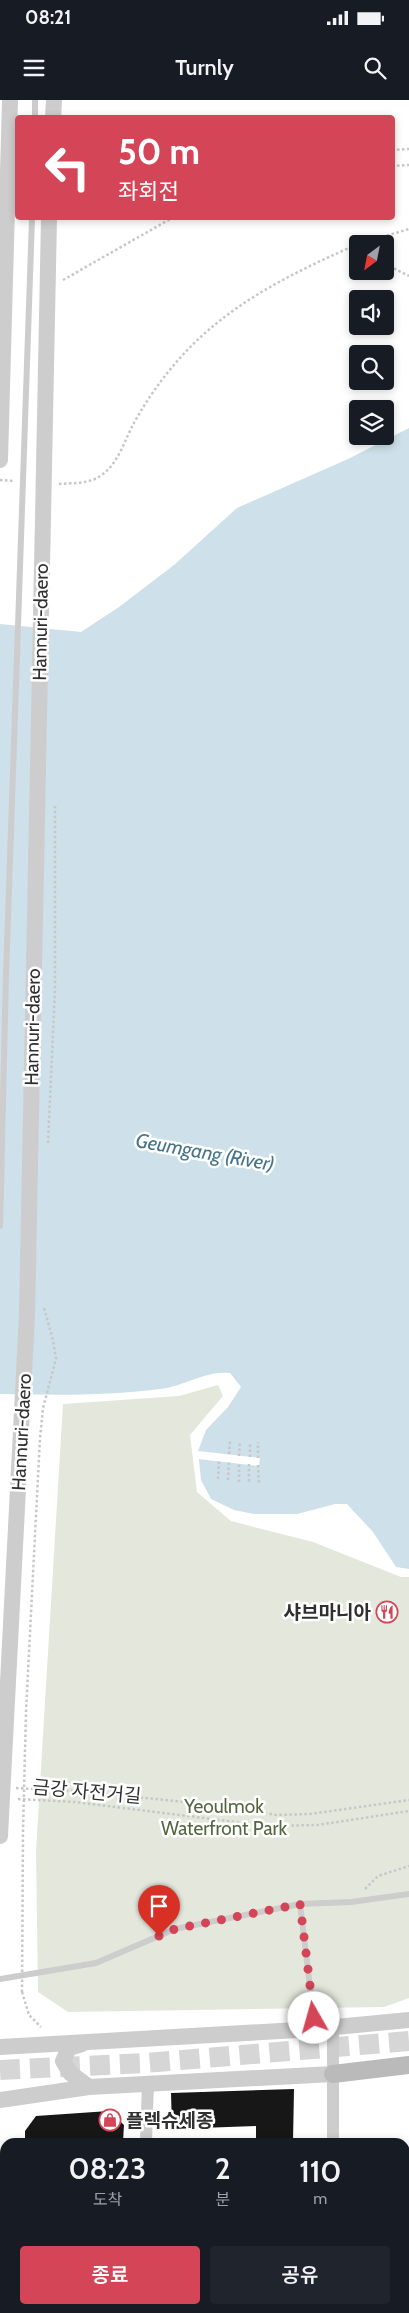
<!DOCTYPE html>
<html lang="ko">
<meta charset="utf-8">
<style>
:root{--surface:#171b24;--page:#20242c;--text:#f1f3f6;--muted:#9ea1a6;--accent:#d44558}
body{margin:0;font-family:Cabin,"Noto Sans KR",sans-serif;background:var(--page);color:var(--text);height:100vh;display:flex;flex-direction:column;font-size:19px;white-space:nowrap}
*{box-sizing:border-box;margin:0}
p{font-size:16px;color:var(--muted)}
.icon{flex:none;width:28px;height:28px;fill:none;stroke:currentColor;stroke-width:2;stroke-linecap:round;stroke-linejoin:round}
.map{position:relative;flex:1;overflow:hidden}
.details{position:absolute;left:0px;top:2038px;width:410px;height:176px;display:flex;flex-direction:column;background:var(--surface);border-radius:15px 15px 0 0;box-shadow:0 2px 8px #0003}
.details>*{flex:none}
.top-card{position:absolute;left:15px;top:15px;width:380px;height:105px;border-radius:5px;box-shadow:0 2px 8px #0003;background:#d44558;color:#fff;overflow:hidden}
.needle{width:32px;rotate:212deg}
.buttons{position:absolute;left:349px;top:135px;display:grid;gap:10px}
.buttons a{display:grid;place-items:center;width:45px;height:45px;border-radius:5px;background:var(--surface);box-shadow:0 2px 8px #0003;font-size:25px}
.pin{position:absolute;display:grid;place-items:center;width:42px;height:42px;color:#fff;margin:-51px -21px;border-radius:50% 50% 50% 0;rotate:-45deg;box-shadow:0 0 5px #0007}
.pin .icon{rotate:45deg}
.me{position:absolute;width:55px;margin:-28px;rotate:353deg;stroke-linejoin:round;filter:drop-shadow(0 0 4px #0008)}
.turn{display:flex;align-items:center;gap:18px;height:105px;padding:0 20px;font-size:22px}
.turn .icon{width:65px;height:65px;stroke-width:2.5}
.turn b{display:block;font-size:35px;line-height:42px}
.eta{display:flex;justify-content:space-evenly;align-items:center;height:85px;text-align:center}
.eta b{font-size:30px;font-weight:600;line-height:35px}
.action{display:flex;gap:10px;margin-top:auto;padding:10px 20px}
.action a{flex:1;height:58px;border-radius:5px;background:var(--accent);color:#fff;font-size:20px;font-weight:600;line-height:58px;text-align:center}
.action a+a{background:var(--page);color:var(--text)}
.status{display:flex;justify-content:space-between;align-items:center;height:35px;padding:0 25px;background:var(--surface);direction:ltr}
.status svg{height:14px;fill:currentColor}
header{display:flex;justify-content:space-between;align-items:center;height:65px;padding:0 20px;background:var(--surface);font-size:22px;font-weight:600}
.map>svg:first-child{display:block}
.green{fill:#e4e8dc}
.water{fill:#cee0e9}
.pier{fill:#fff}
.building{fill:#171717}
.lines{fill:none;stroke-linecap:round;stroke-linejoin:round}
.primary-tunnel{stroke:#d6d6d6;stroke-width:20;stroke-dasharray:20 10;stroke-linecap:butt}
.path{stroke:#c7c7c7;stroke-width:2.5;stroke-dasharray:2.5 2.5;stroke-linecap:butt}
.service{stroke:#cdcdcd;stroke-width:6}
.minor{stroke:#cdcdcd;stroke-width:12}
.tertiary{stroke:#cdcdcd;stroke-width:16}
.secondary{stroke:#bababa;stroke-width:18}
.path-bridge{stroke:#c7c7c7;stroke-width:2.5;stroke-dasharray:2.5 2.5;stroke-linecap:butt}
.service-bridge{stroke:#cdcdcd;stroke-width:6}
.tertiary-bridge{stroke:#cdcdcd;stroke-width:16}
.route{stroke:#d44558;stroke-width:9;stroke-dasharray:0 16.2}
.labels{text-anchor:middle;stroke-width:5;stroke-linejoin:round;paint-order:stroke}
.street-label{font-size:19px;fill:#303030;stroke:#fff}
.poi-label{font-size:19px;font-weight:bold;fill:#303030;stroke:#fff;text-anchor:end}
.park-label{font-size:19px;fill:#556741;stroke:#fff}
.water-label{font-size:20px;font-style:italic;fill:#46748a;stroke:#fff}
</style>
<div class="status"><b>08:21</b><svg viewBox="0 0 49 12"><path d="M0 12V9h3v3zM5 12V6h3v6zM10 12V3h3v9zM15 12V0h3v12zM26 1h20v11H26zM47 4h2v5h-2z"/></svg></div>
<header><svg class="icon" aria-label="menu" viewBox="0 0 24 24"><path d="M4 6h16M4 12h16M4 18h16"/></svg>Turnly<svg class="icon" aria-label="search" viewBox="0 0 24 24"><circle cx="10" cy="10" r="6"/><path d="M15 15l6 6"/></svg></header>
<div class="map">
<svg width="409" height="2213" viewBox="0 0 409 2213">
<rect width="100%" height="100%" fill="#fff"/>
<path class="green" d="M218,1285L223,1296L190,1335L197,1392L231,1421L313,1442L401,1477H409V1898L384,1907L68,1912L38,1892L36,1751L63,1304L179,1296Z"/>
<path class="water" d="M409,328V1469L396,1467L373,1432L347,1404H335L297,1414H254L234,1410L211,1399L201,1380L198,1351L206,1330L228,1307L241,1287L230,1273C206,1270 185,1286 160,1289C107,1296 54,1295 0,1294V524L81,532L119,507L174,465L237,408L348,359Z"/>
<path class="pier" d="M198,1351L260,1358L259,1366L198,1359Z"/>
<g class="building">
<path d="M294,1989L293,2042H256V2026L172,2029L171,1993Z"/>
<path d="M109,2011L124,2025L123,2042H25V2031L36,2016Z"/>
<path d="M409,2064V2095L405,2096V2065Z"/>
<path d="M405,2158L407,2162L409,2161V2197L405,2198Z"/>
<rect x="24" y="2209" width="32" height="4"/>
<rect x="81" y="2209" width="32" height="4"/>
<path d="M187,2209H288V2213H188Z"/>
</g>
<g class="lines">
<path class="primary-tunnel" d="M0,1970L145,1963L409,1941"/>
<g class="path">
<path d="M392,50L409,49"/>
<path d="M392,66L409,65"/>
<path d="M358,144L409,129"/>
<path d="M349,148L358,152"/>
<path d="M385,164L409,176"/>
<path d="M63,180L172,118"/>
<path d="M0,380L14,381"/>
<path d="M59,384C74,383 91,384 103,374C119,362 125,339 134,323C147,299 163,277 180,258C228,204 292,173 358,144"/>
<path d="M229,1354L230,1341"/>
<path d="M239,1356L240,1341"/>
<path d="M250,1357V1342"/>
<path d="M258,1358V1342"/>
<path d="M249,1364V1383"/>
<path d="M258,1365L259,1384"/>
<path d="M218,1379L219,1361"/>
<path d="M228,1380L229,1362"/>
<path d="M239,1382V1363"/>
<path d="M16,1688L75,1691L234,1707L276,1715L310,1714L409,1700"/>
<path d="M18,1699L75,1702L268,1726L318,1725L409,1711"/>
<path d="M365,1789L378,1776L409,1766"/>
<path d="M22,1892L29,1915L41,1927"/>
</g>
<g class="service">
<path d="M35,18V0"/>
<path d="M300,1804L315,1928"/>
<path d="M0,1879L96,1863L175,1829L300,1804L351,1802L409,1794"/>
</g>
<g class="minor">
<path d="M146,2042L148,1984"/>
<path d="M333,2042V1927"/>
<path d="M142,2213V2209"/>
<path d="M332,2213V2209"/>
</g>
<g class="tertiary">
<path d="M53,18L54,0"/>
<path d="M82,1944L69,1948L63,1961L70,1973L89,1987"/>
<path d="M0,1947L315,1929L409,1920"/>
<path d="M0,2000L89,1987L333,1974"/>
</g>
<path class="secondary" d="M333,1974L409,1965"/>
<g class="path-bridge">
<path d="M48,1043L55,889V706"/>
<path d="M22,1892L23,1731L26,1611L40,1338L43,1308L56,1259L53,1240L44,1208"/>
</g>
<path class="service-bridge" d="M0,1126L6,875L32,118"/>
<g class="tertiary-bridge">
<path d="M0,360L10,0"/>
<path d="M0,1736L27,1215L49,118"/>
</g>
</g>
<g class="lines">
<path class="route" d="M159,1836L175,1829L300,1804L314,1918"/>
</g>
<defs>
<g id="restaurant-ring" transform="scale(1.125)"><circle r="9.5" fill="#fff" stroke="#d44558" stroke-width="1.5"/><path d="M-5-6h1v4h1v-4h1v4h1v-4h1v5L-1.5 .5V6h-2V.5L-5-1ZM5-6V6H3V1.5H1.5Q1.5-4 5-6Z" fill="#d44558"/></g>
<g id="shop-ring" transform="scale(1.125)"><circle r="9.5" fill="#fff" stroke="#d44558" stroke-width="1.5"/><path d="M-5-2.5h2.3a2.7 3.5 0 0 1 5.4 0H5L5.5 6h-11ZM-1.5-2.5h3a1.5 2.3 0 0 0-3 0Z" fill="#d44558"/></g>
</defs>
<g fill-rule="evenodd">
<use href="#restaurant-ring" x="387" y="1512"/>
<use href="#shop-ring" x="110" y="2020"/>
</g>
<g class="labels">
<g class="street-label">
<text transform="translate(40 522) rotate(-89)" y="7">Hannuri-daero</text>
<text transform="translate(32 927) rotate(-89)" y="7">Hannuri-daero</text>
<text transform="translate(21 1332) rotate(-87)" y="7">Hannuri-daero</text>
<text transform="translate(87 1691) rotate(5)" y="7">금강 자전거길</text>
</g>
<g class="poi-label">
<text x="371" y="1519">샤브마니아</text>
<text x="126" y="2027" text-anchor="start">플렉슈세종</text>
</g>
<g class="park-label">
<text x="224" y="1713">Yeoulmok<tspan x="224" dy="22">Waterfront Park</tspan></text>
</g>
<g class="water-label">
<text transform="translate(205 1052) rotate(10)" y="7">Geumgang (River)</text>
</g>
</g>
</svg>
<div class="buttons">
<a><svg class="needle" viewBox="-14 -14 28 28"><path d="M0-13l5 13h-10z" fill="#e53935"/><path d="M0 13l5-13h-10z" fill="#9ea1a6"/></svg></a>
<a><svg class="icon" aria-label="sound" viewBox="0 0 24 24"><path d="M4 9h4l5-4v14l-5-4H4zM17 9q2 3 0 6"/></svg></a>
<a><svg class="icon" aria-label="search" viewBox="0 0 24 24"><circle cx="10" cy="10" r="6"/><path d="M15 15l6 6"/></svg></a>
<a><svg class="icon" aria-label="layers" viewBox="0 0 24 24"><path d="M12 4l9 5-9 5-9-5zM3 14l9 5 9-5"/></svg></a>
</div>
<div class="pin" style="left:159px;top:1836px;background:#d93025"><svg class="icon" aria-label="arrive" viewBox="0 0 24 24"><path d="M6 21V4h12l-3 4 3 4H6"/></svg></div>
<svg class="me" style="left:314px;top:1918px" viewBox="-20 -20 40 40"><circle r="19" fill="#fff"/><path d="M0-13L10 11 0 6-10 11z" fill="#d44558"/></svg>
<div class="top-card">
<div class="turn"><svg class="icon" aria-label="left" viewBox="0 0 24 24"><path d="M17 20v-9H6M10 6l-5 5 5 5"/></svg><div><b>50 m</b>좌회전</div></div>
</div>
<section class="details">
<div class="eta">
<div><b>08:23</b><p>도착</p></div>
<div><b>2</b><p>분</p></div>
<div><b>110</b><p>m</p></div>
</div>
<div class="action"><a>종료</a><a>공유</a></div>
</section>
</div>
